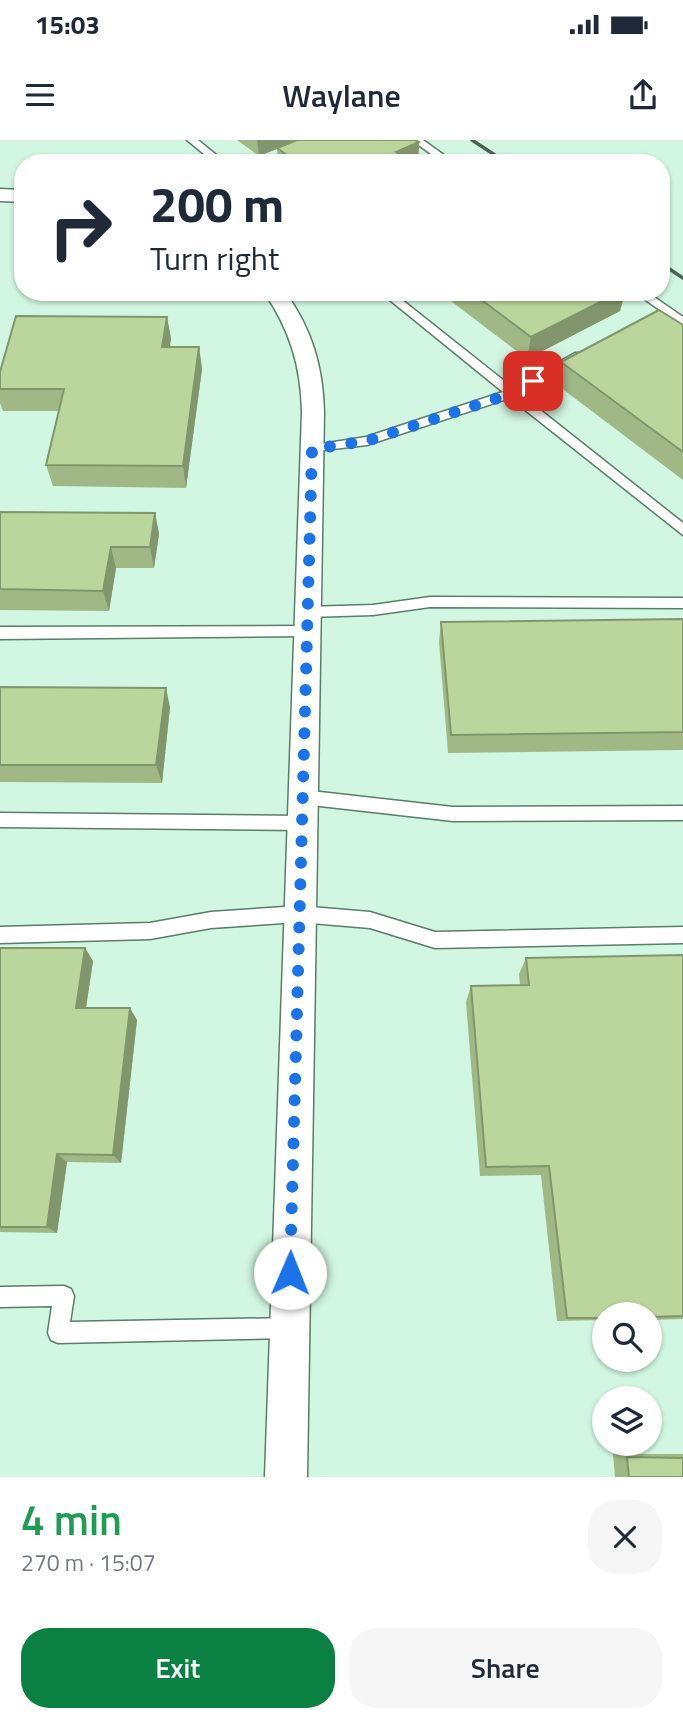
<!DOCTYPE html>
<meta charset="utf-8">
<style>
:root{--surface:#fff;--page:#f6f6f7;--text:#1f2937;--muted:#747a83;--accent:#0b8043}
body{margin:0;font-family:"Titillium Web",sans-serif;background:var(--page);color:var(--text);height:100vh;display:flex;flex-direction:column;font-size:26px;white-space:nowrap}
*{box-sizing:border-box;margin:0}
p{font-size:23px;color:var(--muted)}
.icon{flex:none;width:38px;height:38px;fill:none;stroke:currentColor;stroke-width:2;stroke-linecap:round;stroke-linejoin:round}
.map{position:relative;height:1337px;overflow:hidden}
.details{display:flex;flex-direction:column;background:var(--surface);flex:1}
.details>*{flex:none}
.guide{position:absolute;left:14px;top:14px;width:656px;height:147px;border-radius:28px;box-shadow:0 2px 5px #0004;background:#fff;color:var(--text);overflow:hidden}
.buttons{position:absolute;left:592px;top:1162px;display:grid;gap:14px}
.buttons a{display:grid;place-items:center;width:70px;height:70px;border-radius:50%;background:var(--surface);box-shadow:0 2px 5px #0004;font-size:35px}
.pin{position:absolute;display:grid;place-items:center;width:60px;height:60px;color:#fff;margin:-30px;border-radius:14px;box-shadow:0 4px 10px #0006}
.me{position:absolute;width:77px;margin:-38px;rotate:1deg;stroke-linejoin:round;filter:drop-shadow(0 0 5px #0008)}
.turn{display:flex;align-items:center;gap:24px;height:147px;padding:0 21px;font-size:32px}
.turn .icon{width:91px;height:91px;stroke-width:2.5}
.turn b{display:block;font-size:49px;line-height:60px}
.round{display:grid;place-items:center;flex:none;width:74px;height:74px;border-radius:28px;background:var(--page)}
.headline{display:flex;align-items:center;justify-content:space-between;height:119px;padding:0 21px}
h1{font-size:42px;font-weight:600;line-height:52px;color:#1e9e55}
.action{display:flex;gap:14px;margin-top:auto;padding:14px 21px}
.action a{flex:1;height:80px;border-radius:28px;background:var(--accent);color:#fff;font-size:28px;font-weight:600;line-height:80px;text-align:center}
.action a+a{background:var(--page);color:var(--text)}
.status{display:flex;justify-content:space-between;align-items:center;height:49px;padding:0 35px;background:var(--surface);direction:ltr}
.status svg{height:19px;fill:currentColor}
header{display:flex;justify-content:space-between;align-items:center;height:91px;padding:0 21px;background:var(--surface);font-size:32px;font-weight:600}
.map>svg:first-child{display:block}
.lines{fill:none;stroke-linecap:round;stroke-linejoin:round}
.lane-casing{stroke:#5b7d6a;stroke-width:3}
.street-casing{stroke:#5b7d6a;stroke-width:3}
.lane{fill:#fff;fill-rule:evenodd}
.street{fill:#fff;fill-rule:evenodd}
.rail{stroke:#4c6054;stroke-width:3.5}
.wall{fill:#a0b886}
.shaded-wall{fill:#82966d}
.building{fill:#bad69c;stroke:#82966d;stroke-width:2}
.route{stroke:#1a73e8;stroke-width:12;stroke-dasharray:0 21.6}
</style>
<div class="status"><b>15:03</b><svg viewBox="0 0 49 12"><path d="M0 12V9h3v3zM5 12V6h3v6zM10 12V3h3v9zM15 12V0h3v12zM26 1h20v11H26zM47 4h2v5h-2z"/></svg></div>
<header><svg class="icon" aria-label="menu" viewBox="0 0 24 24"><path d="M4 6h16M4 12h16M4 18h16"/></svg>Waylane<svg class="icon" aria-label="share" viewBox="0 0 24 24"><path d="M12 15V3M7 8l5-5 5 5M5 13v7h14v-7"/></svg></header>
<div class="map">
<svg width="683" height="1337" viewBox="0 0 683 1337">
<rect width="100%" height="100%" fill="#d1f6e1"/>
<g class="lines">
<g class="lane-casing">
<g id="lane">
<path d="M187,0H198L226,23H215Z"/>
<path d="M412,0H423L455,23H443Z"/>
<path d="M380,152H392L513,248L575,213H583V219L520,254L683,383V395L510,258L367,305L308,312V306L366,297L503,252Z"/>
<path d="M634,152H647L683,177V186Z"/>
<path d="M430,457L683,458V468L430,467L373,475L307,477L300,472L307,467L373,465Z"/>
<path d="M306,486L313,491L306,496L0,499V487Z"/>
<path d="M302,650L453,667L683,666V680L453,681L302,664L296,662L294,657L296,652Z"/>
<path d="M0,673L301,676L307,678L309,683L307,688L301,690L0,687Z"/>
<path d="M299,766L370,772L435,792L683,787V803L435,808L370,788L299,782L211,788L150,799L0,803V787L150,783L211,772Z"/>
<path d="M64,1146L71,1149L74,1156L70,1182L289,1178L296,1181L299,1188L296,1195L289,1198L58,1203L51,1200L48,1193L52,1166L0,1167V1147Z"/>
</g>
</g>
<g class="street-casing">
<g id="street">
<path d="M0,49L23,50V62L0,61Z"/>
<path d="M264,152H285C312,189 323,227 324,272L307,1337H265L302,272C301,226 290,190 264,152Z"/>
</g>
</g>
<use href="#lane" class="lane"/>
<use href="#street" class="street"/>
<g class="rail">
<path d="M472,0L507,23"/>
<path d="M662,124L683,138"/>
</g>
</g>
<g class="wall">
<path d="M237,0H415L419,2L418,23H278L277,9L259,16Z"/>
<path d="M439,152H625L620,171L527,219Z"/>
<path d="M167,177L171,199L170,207H199L202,229L186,348L53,346L46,325L59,271H3L0,263V232Z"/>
<path d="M683,185V340L556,244L561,222Z"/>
<path d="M0,372L155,373L159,394L154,428H116L109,471L0,470Z"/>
<path d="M683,479V610L448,613L439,502L441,482Z"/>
<path d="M0,547L170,567L162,643L0,642Z"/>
<path d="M0,808H85L93,821L86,868L137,880L121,1023L67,1022L57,1093L0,1092Z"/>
<path d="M683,815V1179L649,1180V1174H604V1180L557,1181L541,1035L480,1036L466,862L471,846L520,845L519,834L526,818Z"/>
<path d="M613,1314H683V1337H615Z"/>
</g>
<g class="shaded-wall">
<path d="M257,0H299L259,16Z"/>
<path d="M419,2L418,23H396V12Z"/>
<path d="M620,152H625L620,171L527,219L531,197Z"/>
<path d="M167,177L171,199L166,229L162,207Z"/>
<path d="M199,207L202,229L186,348L183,326Z"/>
<path d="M155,373L159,394L154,428L150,407Z"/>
<path d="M111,407L116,428L109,471L103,451Z"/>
<path d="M166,548L170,567L162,643L156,625Z"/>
<path d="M85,808L93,821L84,880L76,868Z"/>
<path d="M130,868L137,880L121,1023L113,1015Z"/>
<path d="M57,1014L67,1022L57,1093L47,1087Z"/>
</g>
<g class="building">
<path d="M297,0H415L419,2L396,12L412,23H298L277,8Z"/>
<path d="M471,152H620L531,197Z"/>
<path d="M659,170L683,185V312L561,222Z"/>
<path d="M16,176L167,177L162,207H199L183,326L46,325L64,249H0V232Z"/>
<path d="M0,372L155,373L150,407H111L103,451L0,449Z"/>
<path d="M683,479V592L451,595L441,482Z"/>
<path d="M0,547L166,548L156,625H0Z"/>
<path d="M0,808H85L76,868H130L113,1015L57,1014L47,1087H0Z"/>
<path d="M683,815V1176L649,1177V1174H604V1178H567L549,1026L486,1027L471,846L529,845L526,818Z"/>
<path d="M627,1317L683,1318V1337H629Z"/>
</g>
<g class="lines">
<path class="route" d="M290,1133L312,309L367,301L513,253L533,241"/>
</g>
</svg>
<div class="buttons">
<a><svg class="icon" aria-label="search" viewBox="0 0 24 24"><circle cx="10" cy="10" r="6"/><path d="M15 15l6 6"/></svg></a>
<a><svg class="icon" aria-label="layers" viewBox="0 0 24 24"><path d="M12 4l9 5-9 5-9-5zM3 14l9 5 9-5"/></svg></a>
</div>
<div class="pin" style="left:533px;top:241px;background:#d93025"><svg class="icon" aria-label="arrive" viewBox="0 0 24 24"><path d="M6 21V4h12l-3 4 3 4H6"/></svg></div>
<svg class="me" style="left:290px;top:1133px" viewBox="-20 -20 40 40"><circle r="19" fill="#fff"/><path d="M0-13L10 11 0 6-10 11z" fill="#1a73e8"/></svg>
<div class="guide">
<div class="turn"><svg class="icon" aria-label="right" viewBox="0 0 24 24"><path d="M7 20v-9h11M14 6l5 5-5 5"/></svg><div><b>200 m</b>Turn right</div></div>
</div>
</div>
<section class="details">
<div class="headline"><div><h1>4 min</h1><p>270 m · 15:07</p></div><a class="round"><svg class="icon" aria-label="close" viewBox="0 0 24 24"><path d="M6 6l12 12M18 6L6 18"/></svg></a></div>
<div class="action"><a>Exit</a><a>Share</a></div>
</section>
